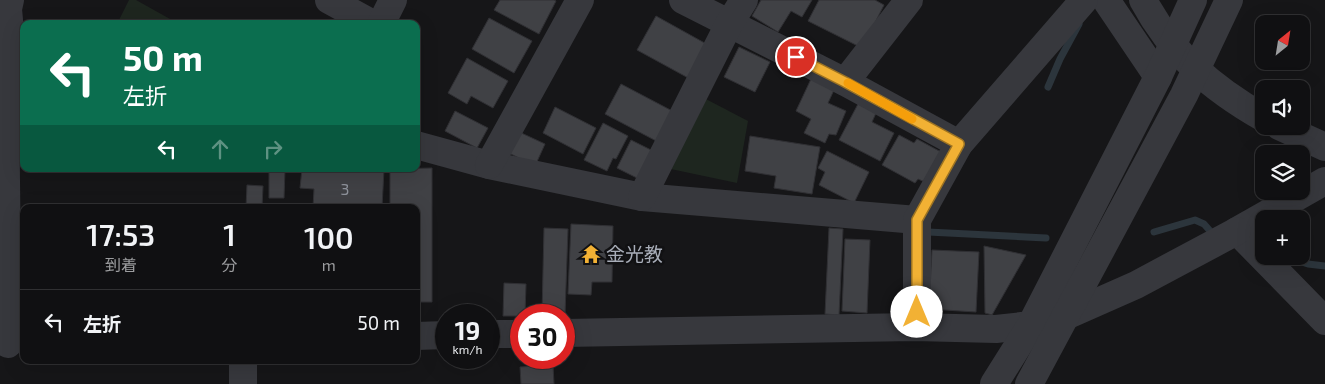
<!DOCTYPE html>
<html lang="ja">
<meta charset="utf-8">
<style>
:root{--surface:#101012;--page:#1e1e20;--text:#f1f3f6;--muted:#9c9d9f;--line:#303032}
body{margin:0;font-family:"Exo 2","Noto Sans JP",sans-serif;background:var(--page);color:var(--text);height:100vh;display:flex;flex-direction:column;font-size:19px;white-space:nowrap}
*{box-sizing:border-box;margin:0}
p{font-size:16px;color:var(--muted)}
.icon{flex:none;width:28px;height:28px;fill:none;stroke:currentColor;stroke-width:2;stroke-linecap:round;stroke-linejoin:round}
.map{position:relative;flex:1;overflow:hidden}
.drawer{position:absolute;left:20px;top:204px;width:400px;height:160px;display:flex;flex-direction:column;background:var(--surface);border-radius:10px;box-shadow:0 5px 20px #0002,0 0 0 1px var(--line)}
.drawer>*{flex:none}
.hud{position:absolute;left:20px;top:20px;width:400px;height:152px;border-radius:10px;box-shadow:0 5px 20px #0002,0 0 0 1px var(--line);background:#0b6e4f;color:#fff;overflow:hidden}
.needle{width:32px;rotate:30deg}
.tools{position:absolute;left:1255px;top:15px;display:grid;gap:10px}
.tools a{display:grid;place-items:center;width:55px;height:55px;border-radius:10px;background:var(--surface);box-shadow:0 5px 20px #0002,0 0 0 1px var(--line);font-size:25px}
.speed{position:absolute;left:435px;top:304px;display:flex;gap:10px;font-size:25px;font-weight:700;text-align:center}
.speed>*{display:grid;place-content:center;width:65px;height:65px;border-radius:50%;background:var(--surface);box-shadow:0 5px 20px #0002,0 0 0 1px var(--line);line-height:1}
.speed small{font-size:12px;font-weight:400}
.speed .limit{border:8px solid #d22;background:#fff;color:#111}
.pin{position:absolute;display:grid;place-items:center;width:42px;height:42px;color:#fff;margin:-21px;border:2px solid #fff;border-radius:50%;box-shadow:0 1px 5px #0007}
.me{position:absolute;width:55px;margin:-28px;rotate:0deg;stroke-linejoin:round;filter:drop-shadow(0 0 4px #0008)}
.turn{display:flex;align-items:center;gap:18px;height:105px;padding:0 20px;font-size:22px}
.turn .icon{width:65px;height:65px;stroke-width:2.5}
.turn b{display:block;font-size:35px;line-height:42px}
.lanes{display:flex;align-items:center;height:48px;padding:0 20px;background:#0003;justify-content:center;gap:25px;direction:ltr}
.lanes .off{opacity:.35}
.eta{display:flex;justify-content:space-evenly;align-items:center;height:85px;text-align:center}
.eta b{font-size:30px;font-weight:600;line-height:35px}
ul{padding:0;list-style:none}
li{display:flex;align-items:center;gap:15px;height:65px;padding:0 20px;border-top:1px solid var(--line)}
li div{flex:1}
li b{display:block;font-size:19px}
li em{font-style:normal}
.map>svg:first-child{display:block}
.green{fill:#1e261f}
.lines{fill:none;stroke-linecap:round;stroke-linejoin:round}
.stream{stroke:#2c353c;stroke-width:7}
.building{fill:#404145;stroke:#303034}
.minor{stroke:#37383d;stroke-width:28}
.tertiary{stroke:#37383d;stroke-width:28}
.route-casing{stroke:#9d7322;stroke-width:12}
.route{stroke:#f2b134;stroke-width:9}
.slow{stroke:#f59e0b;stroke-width:9}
.labels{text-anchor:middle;stroke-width:5;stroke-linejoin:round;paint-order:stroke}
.number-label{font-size:16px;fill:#8e929b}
.poi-label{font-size:19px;fill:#a8adb8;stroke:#111113;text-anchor:start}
</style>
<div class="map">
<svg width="1325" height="384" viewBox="0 0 1325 384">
<rect width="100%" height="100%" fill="#161618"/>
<g class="green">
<path d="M129,0H136L179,24H117Z"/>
<path d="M702,97L748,121L737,183L666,168Z"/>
</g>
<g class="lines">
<g class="stream">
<path d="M1048,87L1060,59L1079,24"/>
<path d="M928,232L1046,238"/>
<path d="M1154,232L1195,220L1204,224L1211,232"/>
<path d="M1283,256L1308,264L1325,266"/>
</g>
</g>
<g class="building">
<path d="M500,0H554L556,1L539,34L494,10Z"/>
<path d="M761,0H812L802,17L791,11L778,32L752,16Z"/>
<path d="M819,0H875L884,5L862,48L808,21Z"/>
<path d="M656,16L710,46L692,80L637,50Z"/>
<path d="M489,18L532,41L514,73L472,49Z"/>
<path d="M739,47L770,62L755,92L724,77Z"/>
<path d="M467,58L508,81L493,108L471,96L467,104L448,93Z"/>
<path d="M811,79L834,90L828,103L846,111L836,135L829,134L825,143L804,133L811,119L796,111Z"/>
<path d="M621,84L678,114L662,144L605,114Z"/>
<path d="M858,104L876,113L872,122L894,133L880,161L839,140Z"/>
<path d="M555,107L596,128L583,154L543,133Z"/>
<path d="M455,111L488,128L477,148L445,131Z"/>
<path d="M603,123L628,136L616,159L613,158L607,171L584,160Z"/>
<path d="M517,131L545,144L535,166L507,152Z"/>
<path d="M899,135L914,143L917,139L941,152L925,182L918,179L915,183L882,165Z"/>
<path d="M750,136L820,147L812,194L774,188L776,176L745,171Z"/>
<path d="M631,140L657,153L643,181L617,168Z"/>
<path d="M827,151L869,172L854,203L819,185L825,172L818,168Z"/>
<path d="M432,168V302H416V208H390V169Z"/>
<path d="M269,169H285L284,198H269Z"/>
<path d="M302,169H384L382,208H313L314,189L300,188Z"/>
<path d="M247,185L263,186L262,208H246Z"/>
<path d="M571,224L613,226L612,282H592L591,295L568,294Z"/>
<path d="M544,228L568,229L565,315L542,314Z"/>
<path d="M829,228L843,229L839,315L825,314Z"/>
<path d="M845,239L870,240L867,313L842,311Z"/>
<path d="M984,246L1026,255L992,315L985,313Z"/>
<path d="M932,250L979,252L976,312L929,309Z"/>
<path d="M504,283L526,284L525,315H521V316H503Z"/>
<path d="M553,365L554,384H521L520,367Z"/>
</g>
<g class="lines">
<g class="minor">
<path d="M329,0L373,24"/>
<path d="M683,0L845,82L959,144"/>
<path d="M1106,0L1158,77"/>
<path d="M1143,0C1172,54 1211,88 1264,118"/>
<path d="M381,24L393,0"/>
<path d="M845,82L909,0"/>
<path d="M1279,126L1325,147"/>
<path d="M416,145L489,165L642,197L917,220"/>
<path d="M489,165L580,0"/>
<path d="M1325,181L1237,231L1325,321"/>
<path d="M642,197L729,24L744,0"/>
<path d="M915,327L917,312V220L959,144L1084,0"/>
<path d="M564,333L915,327L996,329L1031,325"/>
<path d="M489,334H521"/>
<path d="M416,336L446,335"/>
<path d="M8,344L5,99L11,42L8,9L10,0"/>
<path d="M243,384V360"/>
</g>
<g class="tertiary">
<path d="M1059,319L1136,285L1237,231"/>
<path d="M994,384L1031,325L1158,77L1193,0"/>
<path d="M1029,384L1184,95L1229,0"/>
</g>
</g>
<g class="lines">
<g class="route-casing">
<path id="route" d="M796,57L845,82L959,144L917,220V312"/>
</g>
<use href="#route" class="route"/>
<path class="slow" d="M848,83L912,119"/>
</g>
<defs>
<g id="temple-bare" transform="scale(1.5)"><path d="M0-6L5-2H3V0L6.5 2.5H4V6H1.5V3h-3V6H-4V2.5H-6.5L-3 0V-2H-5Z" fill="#f2b134" stroke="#111113" stroke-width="2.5" paint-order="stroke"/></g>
</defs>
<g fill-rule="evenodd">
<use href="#temple-bare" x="591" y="254"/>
</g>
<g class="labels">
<g class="number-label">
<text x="345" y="195">3</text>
</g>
<g class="poi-label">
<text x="606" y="261">金光教</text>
</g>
</g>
</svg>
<div class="tools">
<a><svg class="needle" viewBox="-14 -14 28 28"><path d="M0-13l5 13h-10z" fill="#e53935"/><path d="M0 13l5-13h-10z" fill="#9c9d9f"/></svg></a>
<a><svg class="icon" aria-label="sound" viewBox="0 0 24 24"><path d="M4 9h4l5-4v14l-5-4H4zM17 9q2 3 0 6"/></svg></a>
<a><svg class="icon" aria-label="layers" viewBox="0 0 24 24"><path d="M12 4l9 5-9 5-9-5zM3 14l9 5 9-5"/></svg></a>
<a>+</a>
</div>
<div class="speed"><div>19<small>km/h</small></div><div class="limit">30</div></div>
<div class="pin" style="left:796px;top:57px;background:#d93025"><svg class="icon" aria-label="arrive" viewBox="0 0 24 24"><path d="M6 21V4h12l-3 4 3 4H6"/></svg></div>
<svg class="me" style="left:917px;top:312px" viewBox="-20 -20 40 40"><circle r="19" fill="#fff"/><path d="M0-13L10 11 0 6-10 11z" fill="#f2b134"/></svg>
<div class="hud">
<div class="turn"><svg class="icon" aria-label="left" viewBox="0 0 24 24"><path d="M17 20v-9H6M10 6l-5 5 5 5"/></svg><div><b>50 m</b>左折</div></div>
<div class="lanes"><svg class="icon" aria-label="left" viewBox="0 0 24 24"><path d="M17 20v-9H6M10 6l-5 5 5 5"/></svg><svg class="icon off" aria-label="ahead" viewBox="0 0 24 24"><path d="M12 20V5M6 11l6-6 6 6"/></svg><svg class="icon off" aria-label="right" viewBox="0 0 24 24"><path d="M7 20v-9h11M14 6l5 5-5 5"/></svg></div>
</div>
<section class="drawer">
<div class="eta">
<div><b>17:53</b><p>到着</p></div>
<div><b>1</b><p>分</p></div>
<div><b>100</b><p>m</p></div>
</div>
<ul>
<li><svg class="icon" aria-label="left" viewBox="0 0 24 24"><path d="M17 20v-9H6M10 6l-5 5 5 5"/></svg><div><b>左折</b></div><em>50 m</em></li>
</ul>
</section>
</div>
